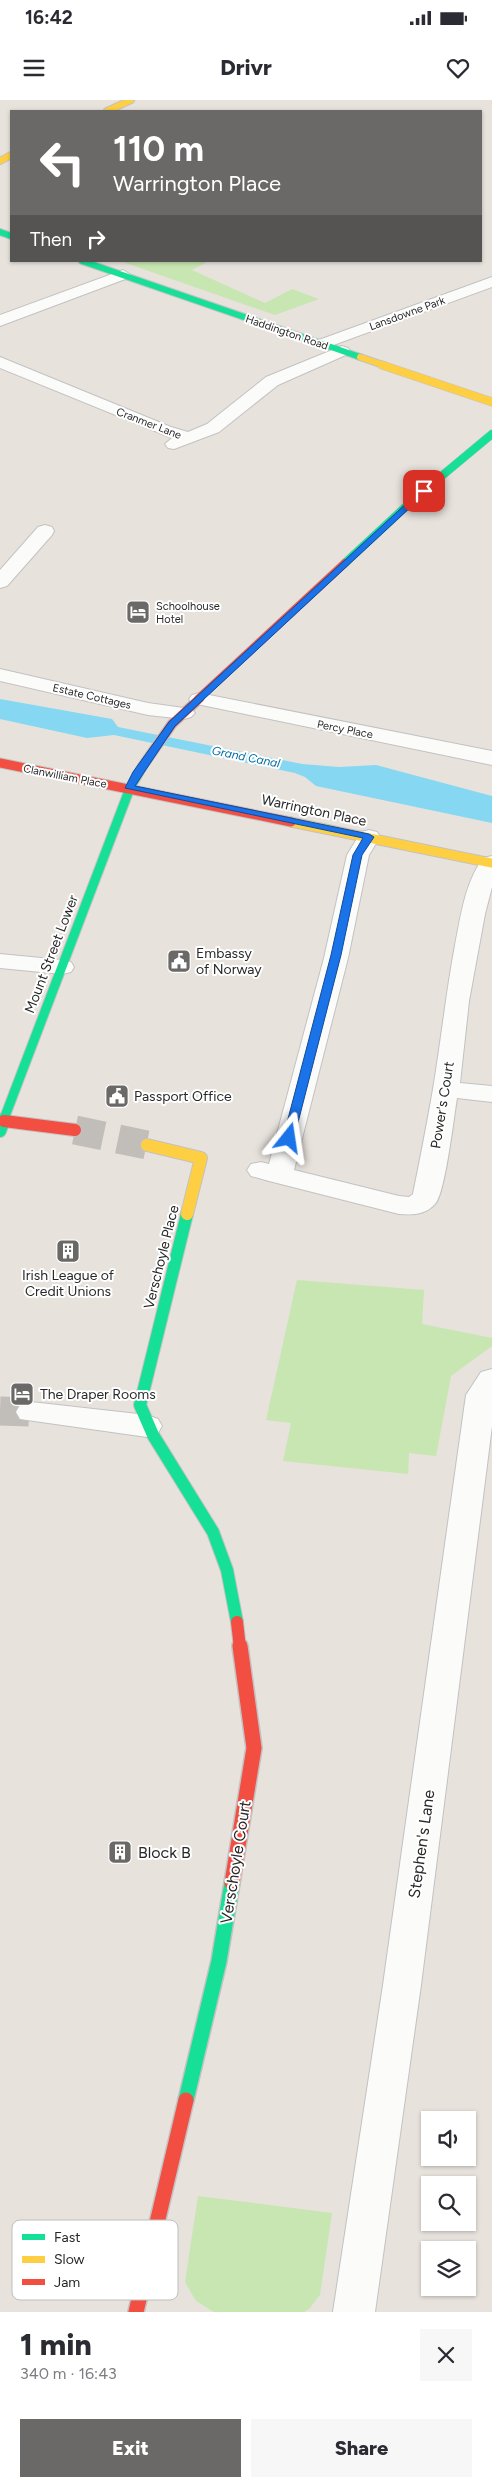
<!DOCTYPE html>
<meta charset="utf-8">
<style>
:root{--surface:#fff;--page:#f7f7f7;--text:#2b2b33;--muted:#7c7c81;--accent:#6b6967}
body{margin:0;font-family:Figtree,sans-serif;background:var(--page);color:var(--text);height:100vh;display:flex;flex-direction:column;font-size:19px;white-space:nowrap}
*{box-sizing:border-box;margin:0}
p{font-size:16px;color:var(--muted)}
.icon{flex:none;width:28px;height:28px;fill:none;stroke:currentColor;stroke-width:2;stroke-linecap:round;stroke-linejoin:round}
.map{position:relative;height:2212px;overflow:hidden}
.drawer{display:flex;flex-direction:column;background:var(--surface);flex:1}
.drawer>*{flex:none}
.guide{position:absolute;left:10px;top:10px;width:472px;height:152px;border-radius:0px;box-shadow:0 1px 4px #0004;background:#6b6967;color:#fff;overflow:hidden}
.fabs{position:absolute;left:421px;top:2011px;display:grid;gap:10px}
.fabs a{display:grid;place-items:center;width:55px;height:55px;border-radius:0px;background:var(--surface);box-shadow:0 1px 4px #0004;font-size:25px}
.pin{position:absolute;display:grid;place-items:center;width:42px;height:42px;color:#fff;margin:-21px;border-radius:10px;box-shadow:0 2px 8px #0006}
.me{position:absolute;width:55px;margin:-28px;rotate:15deg;stroke-linejoin:round;filter:drop-shadow(0 0 4px #0008)}
.turn{display:flex;align-items:center;gap:18px;height:105px;padding:0 20px;font-size:22px}
.turn .icon{width:65px;height:65px;stroke-width:2.5}
.turn b{display:block;font-size:35px;line-height:42px}
.then{display:flex;align-items:center;height:48px;padding:0 20px;background:#0003;gap:10px;font-size:19px}
.round{display:grid;place-items:center;flex:none;width:52px;height:52px;border-radius:0px;background:var(--page)}
.summary{display:flex;align-items:center;justify-content:space-between;height:85px;padding:0 20px}
h1{font-size:30px;font-weight:800;line-height:38px}
.primary-button{display:flex;gap:10px;margin-top:auto;padding:10px 20px}
.primary-button a{flex:1;height:58px;border-radius:0px;background:var(--accent);color:#fff;font-size:20px;font-weight:800;line-height:58px;text-align:center}
.primary-button a+a{background:var(--page);color:var(--text)}
.status{display:flex;justify-content:space-between;align-items:center;height:35px;padding:0 25px;background:var(--surface);direction:ltr}
.status svg{height:14px;fill:currentColor}
header{display:flex;justify-content:space-between;align-items:center;height:65px;padding:0 20px;background:var(--surface);font-size:22px;font-weight:800}
.map>svg:first-child{display:block}
.green{fill:#c7e6b1}
.water{fill:#86d7f2}
.lines{fill:none;stroke-linecap:round;stroke-linejoin:round}
.street-tunnel{stroke:#c1bdb8;stroke-width:29;stroke-dasharray:29 15;stroke-linecap:butt}
.secondary-tunnel{stroke:#c1bdb8;stroke-width:29;stroke-dasharray:29 15;stroke-linecap:butt}
.street-casing{stroke:#c3c2c3;stroke-width:2}
.fast-far4-casing{stroke:#c3c2c3;stroke-width:8}
.fast-far3-casing{stroke:#c3c2c3;stroke-width:9}
.fast-far2-casing{stroke:#c3c2c3;stroke-width:11}
.fast-far1-casing{stroke:#c3c2c3;stroke-width:14}
.fast-casing{stroke:#c3c2c3;stroke-width:18}
.slow-far3-casing{stroke:#c3c2c3;stroke-width:8}
.slow-far2-casing{stroke:#c3c2c3;stroke-width:9}
.slow-far1-casing{stroke:#c3c2c3;stroke-width:11}
.slow-casing{stroke:#c3c2c3;stroke-width:14}
.jam-far3-casing{stroke:#c3c2c3;stroke-width:9}
.jam-far2-casing{stroke:#c3c2c3;stroke-width:11}
.jam-far1-casing{stroke:#c3c2c3;stroke-width:14}
.jam-casing{stroke:#c3c2c3;stroke-width:18}
.street{fill:#fbfbfa;fill-rule:evenodd}
.fast-far4{stroke:#16e098;stroke-width:6}
.fast-far3{stroke:#16e098;stroke-width:8}
.fast-far2{stroke:#16e098;stroke-width:9}
.fast-far1{stroke:#16e098;stroke-width:12}
.fast{stroke:#16e098;stroke-width:15}
.slow-far3{stroke:#ffcf43;stroke-width:6}
.slow-far2{stroke:#ffcf43;stroke-width:8}
.slow-far1{stroke:#ffcf43;stroke-width:9}
.slow{stroke:#ffcf43;stroke-width:12}
.jam-far3{stroke:#f24e42;stroke-width:8}
.jam-far2{stroke:#f24e42;stroke-width:9}
.jam-far1{stroke:#f24e42;stroke-width:12}
.jam{stroke:#f24e42;stroke-width:15}
.route{fill:#1a73e8;stroke:#114b97}
.labels{text-anchor:middle;stroke-width:4;stroke-linejoin:round;paint-order:stroke}
.far-street-label{font-size:11px;fill:#282828;stroke:#fff}
.far-poi-label{font-size:11px;fill:#282828;stroke:#fff;text-anchor:start}
.far-water-label{font-size:12px;font-style:italic;fill:#006ca3;stroke:#fff}
.street-label{font-size:14px;fill:#282828;stroke:#fff}
.poi-label{font-size:14px;fill:#282828;stroke:#fff;text-anchor:start}
.near-street-label{font-size:16px;fill:#282828;stroke:#fff}
.near-poi-label{font-size:16px;fill:#282828;stroke:#fff;text-anchor:start}
.key{fill:#fff;stroke:#bebebe;stroke-width:1}
.key-label{font-size:14px;fill:#282828}
</style>
<div class="status"><b>16:42</b><svg viewBox="0 0 49 12"><path d="M0 12V9h3v3zM5 12V6h3v6zM10 12V3h3v9zM15 12V0h3v12zM26 1h20v11H26zM47 4h2v5h-2z"/></svg></div>
<header><svg class="icon" aria-label="menu" viewBox="0 0 24 24"><path d="M4 6h16M4 12h16M4 18h16"/></svg>Drivr<svg class="icon" aria-label="heart" viewBox="0 0 24 24"><path d="M12 20l-8-8c-3-5 5-10 8-4 3-6 11-1 8 4z"/></svg></header>
<div class="map">
<svg width="492" height="2212" viewBox="0 0 492 2212">
<rect width="100%" height="100%" fill="#e7e2dc"/>
<g class="green">
<path d="M120,161H203L207,162L192,170L265,203L292,189L319,199L275,215Z"/>
<path d="M297,1180L424,1190L422,1224L492,1238V1246L451,1276L436,1356L409,1353L408,1374L283,1361L291,1323L266,1320Z"/>
<path d="M198,2096L332,2113L320,2195L309,2209L304,2212H214L196,2201L185,2182Z"/>
</g>
<path class="water" d="M0,599L112,619L118,627L302,664L339,667L376,665L492,696V723L316,686L305,677L295,673L114,635L87,638L0,619Z"/>
<g class="lines">
<path class="street-tunnel" d="M0,1311L31,1312"/>
<path class="secondary-tunnel" d="M75,1030L147,1045"/>
<g class="street-casing">
<g id="street">
<path d="M123,170L131,175L128,178L0,226V215Z"/>
<path d="M492,177V187L328,247H316L314,244L316,241Z"/>
<path d="M342,246L348,248L350,251L348,254L278,285L219,332L174,349L168,348L165,344L172,338L0,268V257L171,327L188,332L207,324L266,277Z"/>
<path d="M45,425L52,427L54,431L52,435L7,486L0,488V470L38,427Z"/>
<path d="M0,569L148,603L191,609L195,613L191,617L184,619L148,615L0,581Z"/>
<path d="M199,593L492,651V665L192,603L189,599L192,595Z"/>
<path d="M369,730L377,732L380,737L369,755L348,858L294,1070L399,1096L409,1097L413,1094C420,1059 427,1024 433,989C441,941 446,893 455,845C461,815 465,783 483,758L492,756V787L485,814L469,901L460,983L492,986V1002L457,998C454,1016 445,1095 435,1104C425,1115 413,1115 399,1114L269,1081L251,1076L247,1070L251,1064L261,1062L269,1064L324,858L347,755L361,732Z"/>
<path d="M0,854L62,860L71,862L74,867L71,872L62,874L0,868Z"/>
<path d="M492,1269V1326L421,1885L375,2212H333L383,1885L466,1295L481,1272Z"/>
<path d="M31,1302L147,1315L158,1319L162,1326L158,1333L147,1337L20,1319L16,1312L20,1305Z"/>
</g>
</g>
<g class="fast-far4-casing">
<g id="fast-far4">
<path d="M0,132L11,136"/>
<path d="M82,161L360,257"/>
</g>
</g>
<g class="fast-far3-casing">
<path id="fast-far3" d="M345,463L414,399L492,334"/>
</g>
<g class="fast-far2-casing">
<path id="fast-far2" d="M4,1019L130,688L142,667"/>
</g>
<g class="fast-far1-casing">
<g id="fast-far1">
<path d="M0,1031L5,1018"/>
<path d="M187,1114L140,1305L153,1335L213,1432L227,1470L237,1522"/>
</g>
</g>
<g class="fast-casing">
<path id="fast" d="M186,2000L219,1861L232,1783"/>
</g>
<g class="slow-far3-casing">
<g id="slow-far3">
<path d="M107,11L131,0"/>
<path d="M0,61L11,55"/>
<path d="M360,257L386,266"/>
</g>
</g>
<g class="slow-far2-casing">
<path id="slow-far2" d="M382,265L492,302"/>
</g>
<g class="slow-far1-casing">
<path id="slow-far1" d="M291,722L492,763"/>
</g>
<g class="slow-casing">
<path id="slow" d="M147,1045L201,1058L187,1114"/>
</g>
<g class="jam-far3-casing">
<path id="jam-far3" d="M198,599L345,463"/>
</g>
<g class="jam-far2-casing">
<g id="jam-far2">
<path d="M0,663L291,722"/>
<path d="M142,667L172,624L200,598"/>
</g>
</g>
<g class="jam-far1-casing">
<g id="jam-far1">
<path d="M4,1021L75,1030"/>
<path d="M237,1522L240,1548"/>
</g>
</g>
<g class="jam-casing">
<g id="jam">
<path d="M232,1783L254,1648L240,1546"/>
<path d="M136,2212L186,2000"/>
</g>
</g>
<use href="#street" class="street"/>
<use href="#fast-far4" class="fast-far4"/>
<use href="#fast-far3" class="fast-far3"/>
<use href="#fast-far2" class="fast-far2"/>
<use href="#fast-far1" class="fast-far1"/>
<use href="#fast" class="fast"/>
<use href="#slow-far3" class="slow-far3"/>
<use href="#slow-far2" class="slow-far2"/>
<use href="#slow-far1" class="slow-far1"/>
<use href="#slow" class="slow"/>
<use href="#jam-far3" class="jam-far3"/>
<use href="#jam-far2" class="jam-far2"/>
<use href="#jam-far1" class="jam-far1"/>
<use href="#jam" class="jam"/>
</g>
<path class="route" d="M422,389L428,391L175,626L135,686L369,734L374,737L362,755L341,855L294,1038L289,1042L283,1038L331,855L353,755L363,738L125,688L133,672L169,622Z"/>
<defs>
<g id="hotel-square" transform="scale(1.25)"><rect x="-9" y="-9" width="18" height="18" rx="4" fill="#6b6967" stroke="#fff"/><path d="M-6-4.5h1.5V1H6V5H4.5V3h-9V5H-6ZM-4 0a1.8 1.8 0 1 1 3.6 0ZM.5 0V-2.5h3Q6-2.5 6 0Z" fill="#fff"/></g>
<g id="civic-square" transform="scale(1.25)"><rect x="-9" y="-9" width="18" height="18" rx="4" fill="#6b6967" stroke="#fff"/><path d="M-.6-6.5H3V-4.5H.6V-3L4-1V1h2V6H-6V1h2V-1L-.6-3ZM-1.2 2.5V6h2.4V2.5Z" fill="#fff"/></g>
<g id="building-square" transform="scale(1.25)"><rect x="-9" y="-9" width="18" height="18" rx="4" fill="#6b6967" stroke="#fff"/><path d="M-4-6H4V6H1V3H-1V6H-4ZM-2.5-4.3h1.7v1.8h-1.7ZM.8-4.3h1.7v1.8H.8ZM-2.5-1h1.7V.8h-1.7ZM.8-1h1.7V.8H.8Z" fill="#fff"/></g>
</defs>
<g fill-rule="evenodd">
<use href="#hotel-square" x="138" y="512"/>
<use href="#civic-square" x="179" y="861"/>
<use href="#civic-square" x="117" y="996"/>
<use href="#building-square" x="68" y="1151"/>
<use href="#hotel-square" x="22" y="1294"/>
<use href="#building-square" x="120" y="1752"/>
</g>
<g class="labels">
<g class="far-street-label">
<text transform="translate(407 213) rotate(-20)" y="4">Lansdowne Park</text>
<text transform="translate(287 232) rotate(19)" y="4">Haddington Road</text>
<text transform="translate(149 323) rotate(21)" y="4">Cranmer Lane</text>
<text transform="translate(92 596) rotate(13)" y="4">Estate Cottages</text>
<text transform="translate(345 629) rotate(11)" y="4">Percy Place</text>
<text transform="translate(65 676) rotate(11)" y="4">Clanwilliam Place</text>
</g>
<g class="far-poi-label">
<text x="156" y="510">Schoolhouse<tspan x="156" dy="13">Hotel</tspan></text>
</g>
<g class="far-water-label">
<text transform="translate(246 657) rotate(11)" y="4">Grand Canal</text>
</g>
<g class="street-label">
<text transform="translate(314 710) rotate(12)" y="5">Warrington Place</text>
<text transform="translate(51 854) rotate(-69)" y="5">Mount Street Lower</text>
<text transform="translate(442 1005) rotate(-81)" y="5">Power's Court</text>
<text transform="translate(161 1157) rotate(-76)" y="5">Verschoyle Place</text>
</g>
<g class="poi-label">
<text x="196" y="858">Embassy<tspan x="196" dy="16">of Norway</tspan></text>
<text x="134" y="1001">Passport Office</text>
<text x="68" y="1180" text-anchor="middle">Irish League of<tspan x="68" dy="16">Credit Unions</tspan></text>
<text x="40" y="1299">The Draper Rooms</text>
</g>
<g class="near-street-label">
<text transform="translate(421 1744) rotate(-82)" y="6">Stephen's Lane</text>
<text transform="translate(235 1762) rotate(-81)" y="6">Verschoyle Court</text>
</g>
<g class="near-poi-label">
<text x="138" y="1758">Block B</text>
</g>
</g>
<rect x="12" y="2120" width="166" height="80" rx="8" class="key"/>
<rect x="22" y="2134" width="23" height="6" fill="#16e098"/>
<rect x="22" y="2156" width="23" height="7" fill="#ffcf43"/>
<rect x="22" y="2179" width="23" height="6" fill="#f24e42"/>
<g class="key-label">
<text x="54" y="2142">Fast</text>
<text x="54" y="2164">Slow</text>
<text x="54" y="2187">Jam</text>
</g>
</svg>
<div class="fabs">
<a><svg class="icon" aria-label="sound" viewBox="0 0 24 24"><path d="M4 9h4l5-4v14l-5-4H4zM17 9q2 3 0 6"/></svg></a>
<a><svg class="icon" aria-label="search" viewBox="0 0 24 24"><circle cx="10" cy="10" r="6"/><path d="M15 15l6 6"/></svg></a>
<a><svg class="icon" aria-label="layers" viewBox="0 0 24 24"><path d="M12 4l9 5-9 5-9-5zM3 14l9 5 9-5"/></svg></a>
</div>
<div class="pin" style="left:424px;top:391px;background:#d93025"><svg class="icon" aria-label="arrive" viewBox="0 0 24 24"><path d="M6 21V4h12l-3 4 3 4H6"/></svg></div>
<svg class="me" style="left:289px;top:1038px" viewBox="-20 -20 40 40"><path d="M0-17L14 15 0 8-14 15z" fill="#1a73e8" stroke="#fff" stroke-width="4"/></svg>
<div class="guide">
<div class="turn"><svg class="icon" aria-label="left" viewBox="0 0 24 24"><path d="M17 20v-9H6M10 6l-5 5 5 5"/></svg><div><b>110 m</b>Warrington Place</div></div>
<div class="then">Then<svg class="icon" aria-label="right" viewBox="0 0 24 24"><path d="M7 20v-9h11M14 6l5 5-5 5"/></svg></div>
</div>
</div>
<section class="drawer">
<div class="summary"><div><h1>1 min</h1><p>340 m · 16:43</p></div><a class="round"><svg class="icon" aria-label="close" viewBox="0 0 24 24"><path d="M6 6l12 12M18 6L6 18"/></svg></a></div>
<div class="primary-button"><a>Exit</a><a>Share</a></div>
</section>
